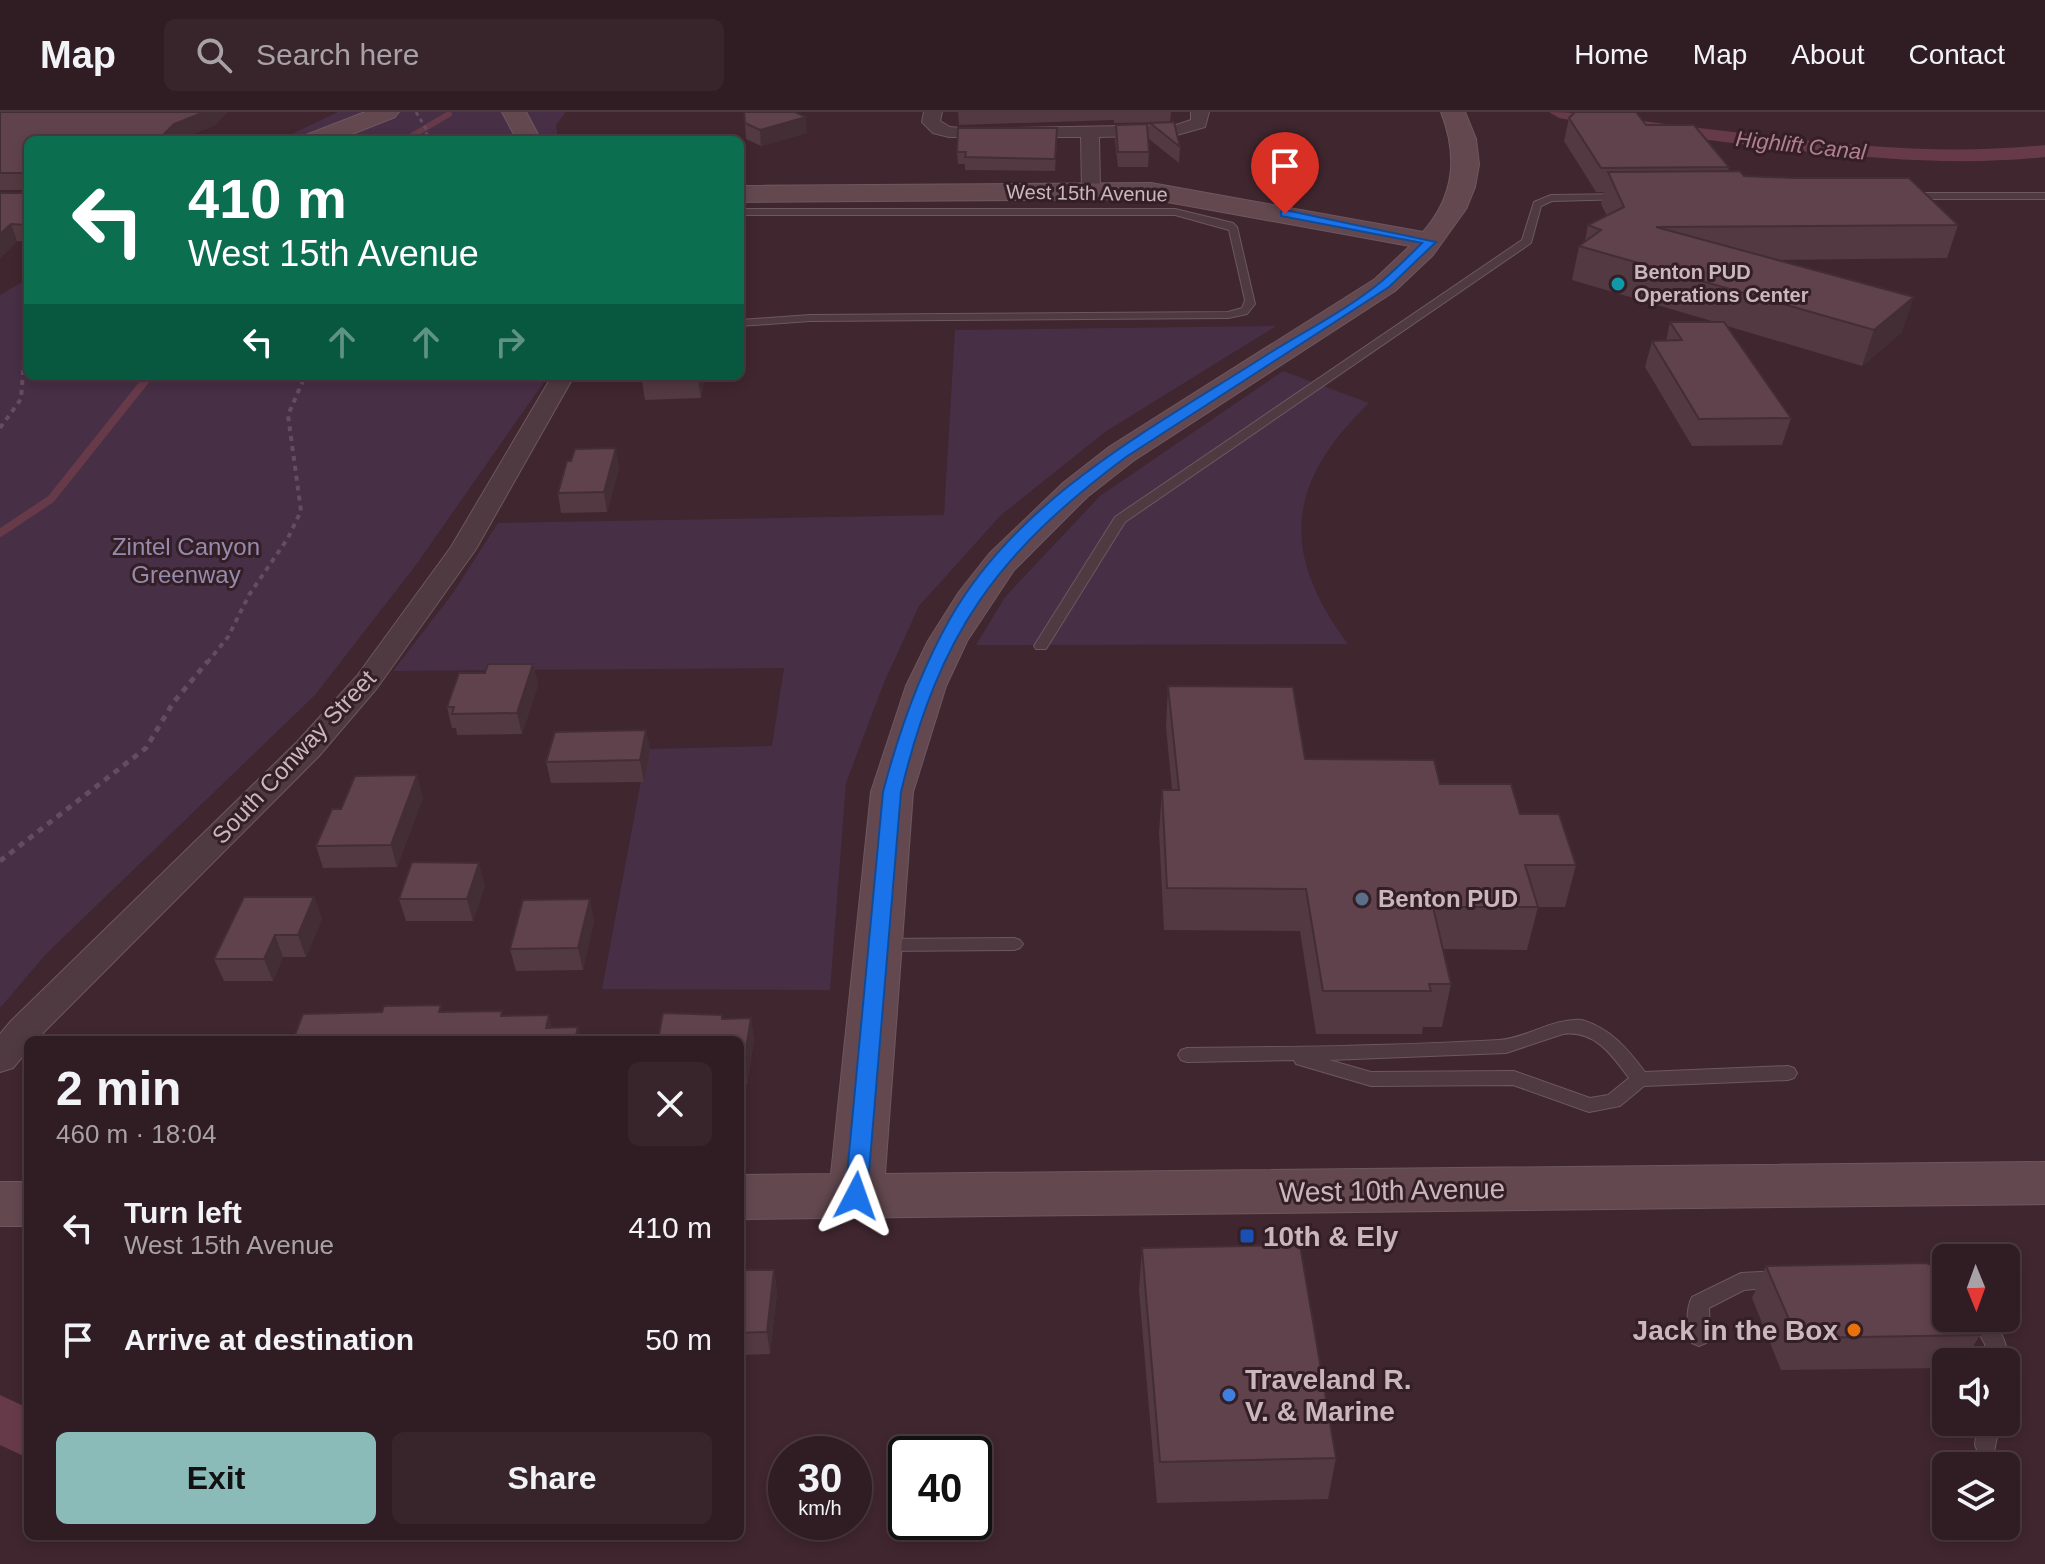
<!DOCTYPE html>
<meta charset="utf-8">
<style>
:root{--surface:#301c23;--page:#38252b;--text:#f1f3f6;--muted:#a8a1a6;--line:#4b3a41;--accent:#8bbbb9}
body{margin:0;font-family:Helvetica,sans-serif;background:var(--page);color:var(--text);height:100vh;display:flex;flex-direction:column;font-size:30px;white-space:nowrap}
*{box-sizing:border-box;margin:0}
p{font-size:26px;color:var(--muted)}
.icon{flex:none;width:44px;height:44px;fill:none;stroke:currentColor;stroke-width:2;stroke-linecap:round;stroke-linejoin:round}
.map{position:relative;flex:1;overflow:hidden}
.side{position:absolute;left:24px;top:924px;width:720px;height:504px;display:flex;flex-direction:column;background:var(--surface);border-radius:12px;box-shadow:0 4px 12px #0003,0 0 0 2px var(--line)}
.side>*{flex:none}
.banner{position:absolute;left:24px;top:24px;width:720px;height:244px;border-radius:12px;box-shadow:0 4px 12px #0003,0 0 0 2px var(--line);background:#0b6e4f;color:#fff;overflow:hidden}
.needle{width:52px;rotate:179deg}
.tools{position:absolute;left:1932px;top:1132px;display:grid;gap:16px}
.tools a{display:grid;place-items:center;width:88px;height:88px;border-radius:12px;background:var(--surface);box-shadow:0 4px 12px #0003,0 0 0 2px var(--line);font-size:40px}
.speed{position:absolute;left:768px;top:1324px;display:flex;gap:16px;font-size:40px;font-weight:700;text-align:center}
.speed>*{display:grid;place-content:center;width:104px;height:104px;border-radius:50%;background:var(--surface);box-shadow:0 4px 12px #0003,0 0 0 2px var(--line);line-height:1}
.speed small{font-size:20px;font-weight:400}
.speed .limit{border:4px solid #111;border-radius:12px;background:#fff;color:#111}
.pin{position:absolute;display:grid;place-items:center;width:68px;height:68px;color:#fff;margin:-82px -34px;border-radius:50% 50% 50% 0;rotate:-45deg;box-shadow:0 0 8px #0007}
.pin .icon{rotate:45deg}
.me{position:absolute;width:88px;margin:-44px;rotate:4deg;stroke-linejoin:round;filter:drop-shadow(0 0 6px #0008)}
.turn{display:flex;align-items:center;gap:28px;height:168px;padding:0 32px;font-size:36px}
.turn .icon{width:104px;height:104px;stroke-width:2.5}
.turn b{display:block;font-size:56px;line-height:68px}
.lanes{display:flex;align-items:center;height:76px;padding:0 32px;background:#0003;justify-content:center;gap:40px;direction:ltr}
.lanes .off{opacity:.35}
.round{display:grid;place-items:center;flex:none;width:84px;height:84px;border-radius:12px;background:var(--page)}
.headline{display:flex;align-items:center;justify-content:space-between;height:136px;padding:0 32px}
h1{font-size:48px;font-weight:700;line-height:60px}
.action{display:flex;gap:16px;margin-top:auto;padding:16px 32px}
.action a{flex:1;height:92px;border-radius:12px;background:var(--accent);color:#111;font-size:32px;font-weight:700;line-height:92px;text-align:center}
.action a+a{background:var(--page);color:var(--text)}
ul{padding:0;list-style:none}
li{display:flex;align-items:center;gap:24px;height:112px;padding:0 32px}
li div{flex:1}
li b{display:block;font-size:30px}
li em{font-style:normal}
header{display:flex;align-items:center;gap:48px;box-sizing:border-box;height:112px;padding:0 40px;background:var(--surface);border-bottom:2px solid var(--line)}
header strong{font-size:38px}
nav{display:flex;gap:44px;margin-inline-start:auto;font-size:28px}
.search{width:560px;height:72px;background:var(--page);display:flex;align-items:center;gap:20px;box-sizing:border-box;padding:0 28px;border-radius:12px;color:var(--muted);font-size:30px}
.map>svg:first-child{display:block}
.green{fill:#472f46}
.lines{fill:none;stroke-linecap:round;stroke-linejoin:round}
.stream-far1{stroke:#673a4a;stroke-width:6}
.stream{stroke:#673a4a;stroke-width:8}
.canal{fill:#673a4a;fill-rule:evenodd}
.lane-casing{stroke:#6d5860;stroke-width:2}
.street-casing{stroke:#6d5860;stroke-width:2}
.secondary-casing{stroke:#6d5860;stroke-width:2}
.path-far2{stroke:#644d5f;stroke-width:3;stroke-dasharray:4 4;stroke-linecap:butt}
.path-far1{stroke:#644d5f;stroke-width:4;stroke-dasharray:5 5;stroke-linecap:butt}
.path{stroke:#644d5f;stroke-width:5;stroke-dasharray:6 6;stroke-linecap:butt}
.lane{fill:#503a42;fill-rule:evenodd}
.street{fill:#503a42;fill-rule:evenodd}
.secondary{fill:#634850;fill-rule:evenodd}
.wall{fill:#533941}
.shaded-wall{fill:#432e35}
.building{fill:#60424c;stroke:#432e35;stroke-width:2}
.route{fill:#1a73e8;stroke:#114b97;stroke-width:2}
.culture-dot{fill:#0f9aa8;stroke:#351f27;stroke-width:3}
.service-dot{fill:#5c6f8a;stroke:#351f27;stroke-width:3}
.transit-dot{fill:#1a4fb4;stroke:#351f27;stroke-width:3}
.food-dot{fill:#e8710a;stroke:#351f27;stroke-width:3}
.shop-dot{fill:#3f7fe0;stroke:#351f27;stroke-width:3}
.labels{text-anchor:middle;stroke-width:6;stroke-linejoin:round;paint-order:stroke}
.far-street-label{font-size:20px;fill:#cab7bd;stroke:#351f27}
.far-poi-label{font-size:20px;font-weight:bold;fill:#cab7bd;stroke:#351f27;text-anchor:start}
.far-water-label{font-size:22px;font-style:italic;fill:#b27e91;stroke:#351f27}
.park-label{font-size:24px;fill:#958baf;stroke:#351f27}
.street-label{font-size:24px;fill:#cab7bd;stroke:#351f27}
.poi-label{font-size:24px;font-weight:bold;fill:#cab7bd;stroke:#351f27;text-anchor:start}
.near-street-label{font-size:28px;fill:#cab7bd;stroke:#351f27}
.near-poi-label{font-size:28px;font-weight:bold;fill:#cab7bd;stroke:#351f27;text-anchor:start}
</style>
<header>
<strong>Map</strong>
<div class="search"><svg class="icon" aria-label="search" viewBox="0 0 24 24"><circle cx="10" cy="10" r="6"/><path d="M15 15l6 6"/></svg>Search here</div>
<nav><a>Home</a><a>Map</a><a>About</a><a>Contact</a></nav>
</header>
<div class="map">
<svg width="2045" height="1452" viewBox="0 0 2045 1452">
<rect width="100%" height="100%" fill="#40262f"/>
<g class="green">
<path d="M338,0H566L556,13L558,28H279Z"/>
<path d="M28,167V264H548L416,453L315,583L46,842L0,896V183Z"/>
<path d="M1276,214L1105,320L1001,403L919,494L883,573L846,671L830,878L602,877L647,637L772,634L784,556L393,559L453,481L498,411L944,403L955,218Z"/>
<path d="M1283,259L1369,291C1287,370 1279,440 1348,532L976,533L1005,485L1100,384Z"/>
</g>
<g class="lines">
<path class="stream-far1" d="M405,28L449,2"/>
<path class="stream" d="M0,421L51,387L149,264"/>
<g class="canal">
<path d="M1549,0C1595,0 1637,9 1682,14C1802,28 1924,46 2045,33V45C1963,54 1883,47 1801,39C1720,30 1640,20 1559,6Z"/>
<path d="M0,1283L28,1296V1346L0,1333Z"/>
</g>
<g class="lane-casing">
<g id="lane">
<path d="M2045,81V87H1908L1903,84L1908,81Z"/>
<path d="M1625,82L1628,83V87L1552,89L1541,94L1531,131L1125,410L1046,537H1036L1034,534L1115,405L1522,128L1534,90L1551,83Z"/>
<path d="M740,97H1175L1233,111L1237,115L1255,192L1247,202L1228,206L810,209L740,214V208L810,203L1228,200L1242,196L1245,188L1229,118L1175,103H740Z"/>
<path d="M1014,826L1020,828L1023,832L1020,836L1014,838L880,839L874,837L871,833L874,829L880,827Z"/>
<path d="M1582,908C1611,917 1627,936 1645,960L1788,954L1794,956L1797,961L1794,966L1788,968L1644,974L1620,994L1589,1000L1513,973L1371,974L1296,952L1294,948L1187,950L1181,948L1178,943L1181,938L1187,936C1291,935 1395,934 1499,928C1528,926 1552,906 1582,908ZM1563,922C1595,918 1612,943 1629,966L1608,983L1590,986L1514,959L1371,960L1329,948L1506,941Z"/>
<path d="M1779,1159L1786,1162L1789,1168L1786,1174L1744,1178L1709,1196L1710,1225L1706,1231L1699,1234L1692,1231C1686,1220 1686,1196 1692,1185L1741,1161Z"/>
<path d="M1970,1206H1992C2001,1221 2011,1236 2006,1253V1250H1986L1985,1232Z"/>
<path d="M1978,1310H2000L1994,1340L1986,1343L1978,1340L1975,1333Z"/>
</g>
</g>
<g class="street-casing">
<g id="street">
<path d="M924,0H942L940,9L950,15L970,17L1176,13L1191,8V0H1209L1205,15L1177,23L1099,25L1100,77L1091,83L1082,77L1081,25H949L933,21L922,10Z"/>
<path d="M552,264H574L476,437L377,576L319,644L36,928H28V938L13,956L0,960V922L11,909L297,630L357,564L451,435Z"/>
</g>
</g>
<g class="secondary-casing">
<g id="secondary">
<path d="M365,0H399L395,5L337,28H303L306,23Z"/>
<path d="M502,0H526L541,28H517Z"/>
<path d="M1441,0H1465L1476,27L1479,52L1475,75L1466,97L1433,143L1395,179L1133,349L1087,385L1014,458L967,529L946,574L913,680L885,1062L2045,1050V1092L740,1107V1063L831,1062L871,680L906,574L928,529L959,480L989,442L1063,371L1109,335L1375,167L1410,134L1151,87L740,90V74L1151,71L1423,120C1455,83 1458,44 1441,0Z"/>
<rect x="0" y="1070" width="28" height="44"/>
</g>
</g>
<g class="path-far2">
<path d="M416,0L428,20L421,28"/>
<path d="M410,28L423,25"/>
</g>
<g class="path-far1">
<path d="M0,316L21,287L24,247L28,242"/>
<path d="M207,551L228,525L249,483L288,426L301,399L288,303L305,264"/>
</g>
<path class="path" d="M0,749L146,636L173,591L208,549"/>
<use href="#lane" class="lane"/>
<use href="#street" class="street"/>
<use href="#secondary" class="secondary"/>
</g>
<g class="wall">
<path d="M0,0H227L215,13L179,28H28V130L17,129L0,146V81H24V78H0Z"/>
<path d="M744,0L807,21L761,34L746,27Z"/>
<path d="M958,0H1171L1170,10L1114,11V8L959,13Z"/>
<path d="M1569,6L1646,13L1729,55L1728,59L1958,113L1947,146L1776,148L1902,220L1862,254L1727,214L1791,306L1782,333L1692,334L1645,255L1652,229H1666L1670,210H1715L1572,168L1579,134L1585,129L1588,113L1607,104L1601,92L1604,80H1596L1564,29Z"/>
<path d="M1150,11L1180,35L1179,51L1149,27Z"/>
<path d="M1116,13L1149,40L1148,55H1118L1115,28Z"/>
<path d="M1057,28L1055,59L965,58V52H958L957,40Z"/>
<path d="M643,264H705L701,286L645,288L642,269Z"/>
<path d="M571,349L619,356L607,400L561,401L558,381Z"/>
<path d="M533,552L538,573L522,622L457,623L456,616H452L447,595L485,561Z"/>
<path d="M1168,574L1305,647L1440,672L1520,702L1576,753L1565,795H1538L1527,838L1443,837L1451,872L1442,915H1423L1422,922H1316L1300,819L1164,818L1159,720L1162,678H1172L1166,615Z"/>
<path d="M646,618L650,639L644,670L551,671L546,650Z"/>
<path d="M423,685L397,755L323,756L316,734L341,697Z"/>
<path d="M485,773L473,809H406L399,787Z"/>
<path d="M314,785L322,807L306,845H283L273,869H224L214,847Z"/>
<path d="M594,809L583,858L516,859L510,837Z"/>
<path d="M722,903L723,907L751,906L754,928L747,972H740V928H658Z"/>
<path d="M1142,1136L1336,1346L1328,1387L1157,1391L1139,1178Z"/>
<path d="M1766,1154L1980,1223L1964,1250H1946V1256L1781,1258L1752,1186Z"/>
<path d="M740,1158H774L777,1180L770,1242L740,1243Z"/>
</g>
<g class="shaded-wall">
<path d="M204,0H227L215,13L179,28H158L174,12Z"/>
<path d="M806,5L807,21L761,34L760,18Z"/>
<path d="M11,112L17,129L0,146V122Z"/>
<path d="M1914,185L1902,220L1862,254L1874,218Z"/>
<path d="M699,264H705L701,286L698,268Z"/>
<path d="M616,336L619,356L607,400L604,380Z"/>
<path d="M533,552L538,573L522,622L517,601Z"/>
<path d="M646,618L650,639L644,670L640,648Z"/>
<path d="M417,663L423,685L397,755L391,733Z"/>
<path d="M479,751L485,773L473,809L467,787Z"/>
<path d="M314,785L322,807L306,845L298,823Z"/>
<path d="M590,787L594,809L583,858L578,836Z"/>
<path d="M275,823L283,845L273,869L264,847Z"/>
<path d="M549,903L554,925L546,916Z"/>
<path d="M751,906L754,928L747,972L744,949Z"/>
<path d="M578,915L581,928H575Z"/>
<path d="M774,1158L777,1180L770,1242L767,1220Z"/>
</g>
<g class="building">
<path d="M0,0H204L174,12L158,28H28V113L11,112L0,122V81H24V61H0Z"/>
<path d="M744,0H795L806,5L760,18L745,11Z"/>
<path d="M1575,0H1636L1646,13H1694L1729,55L1601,56L1569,6Z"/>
<path d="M1174,10L1180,35L1150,11Z"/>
<path d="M1147,12L1149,40H1118L1116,13Z"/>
<path d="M958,16H1057L1055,47L965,45L966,40H957Z"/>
<path d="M1740,59L1744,64L1794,66H1909L1958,113L1656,115L1914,185L1874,218L1579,134L1601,118L1588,113L1624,95L1608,60Z"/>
<path d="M1670,210H1724L1791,306L1699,307L1652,229L1682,228Z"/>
<path d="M643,264H699L698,268L642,269Z"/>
<path d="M616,336L604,380L558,381L567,349H571L575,337Z"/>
<path d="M488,552H533L517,601L452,602L454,595H447L459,561H485Z"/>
<path d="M1168,574L1293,575L1305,647L1434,648L1440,672H1511L1520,702H1559L1576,753H1525L1538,795H1433L1451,872H1429L1431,879H1323L1306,777L1167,776L1162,678H1179Z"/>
<path d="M646,618L640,648L546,650L555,620Z"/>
<path d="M417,663L391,733L316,734L332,697H341L355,664Z"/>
<path d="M412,750L479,751L467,787H399Z"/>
<path d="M244,785H314L298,823H275L264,847H214Z"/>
<path d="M590,787L578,836L510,837L523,788Z"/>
<path d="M441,893L439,900L502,899L501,904L549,903L546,916L578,915L575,928H293L303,902L382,900L384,894Z"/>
<path d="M663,901L722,903V907L751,906L744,949H740V928H658Z"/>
<path d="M1300,1133L1336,1346L1160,1350L1142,1136Z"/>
<path d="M1926,1151L1946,1158V1206H1971L1980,1223L1797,1226L1766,1154Z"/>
<path d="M740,1158H774L767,1220L740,1221Z"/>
</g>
<path class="route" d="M1285,98L1436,130L1389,175L1126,345C996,442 939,522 901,680L867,1084L864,1090L856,1093L848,1090L845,1084L883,680C899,619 919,561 951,505C1020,385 1152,316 1265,244C1303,220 1347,198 1382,169C1396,157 1409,144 1422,131L1281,104V99Z"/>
<circle class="culture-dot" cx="1618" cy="172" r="8"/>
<circle class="service-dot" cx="1362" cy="787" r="8"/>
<rect class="transit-dot" x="1239" y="1116" width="16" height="16" rx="4"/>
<circle class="food-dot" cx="1854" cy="1218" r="8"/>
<circle class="shop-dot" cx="1229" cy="1283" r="8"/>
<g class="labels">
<g class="far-street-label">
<text transform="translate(1087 81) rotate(1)" y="7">West 15th Avenue</text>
</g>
<g class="far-poi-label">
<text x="1634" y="167">Benton PUD<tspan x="1634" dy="23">Operations Center</tspan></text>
</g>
<g class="far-water-label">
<text transform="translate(1801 33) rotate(6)" y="8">Highlift Canal</text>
</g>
<g class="park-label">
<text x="186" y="443">Zintel Canyon<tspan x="186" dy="28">Greenway</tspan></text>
</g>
<g class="street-label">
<text transform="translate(294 645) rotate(-47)" y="8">South Conway Street</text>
</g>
<g class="poi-label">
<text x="1378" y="795">Benton PUD</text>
</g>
<g class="near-street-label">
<text transform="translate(1392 1078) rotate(-1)" y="10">West 10th Avenue</text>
</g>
<g class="near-poi-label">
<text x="1263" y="1134">10th &amp; Ely</text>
<text x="1838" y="1228" text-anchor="end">Jack in the Box</text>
<text x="1245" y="1277">Traveland R.<tspan x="1245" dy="32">V. &amp; Marine</tspan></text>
</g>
</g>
</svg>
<div class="tools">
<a><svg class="needle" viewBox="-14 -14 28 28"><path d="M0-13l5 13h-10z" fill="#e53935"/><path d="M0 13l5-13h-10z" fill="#a8a1a6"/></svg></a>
<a><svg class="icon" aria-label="sound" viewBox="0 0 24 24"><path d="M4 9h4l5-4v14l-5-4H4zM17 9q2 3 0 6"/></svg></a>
<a><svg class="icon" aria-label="layers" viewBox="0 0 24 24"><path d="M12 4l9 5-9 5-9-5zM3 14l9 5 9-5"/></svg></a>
</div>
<div class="speed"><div>30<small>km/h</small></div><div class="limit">40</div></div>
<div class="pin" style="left:1285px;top:102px;background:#d93025"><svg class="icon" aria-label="arrive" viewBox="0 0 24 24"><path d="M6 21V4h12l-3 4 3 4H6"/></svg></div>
<svg class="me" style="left:856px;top:1084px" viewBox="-20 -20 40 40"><path d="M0-17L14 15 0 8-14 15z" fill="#1a73e8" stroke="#fff" stroke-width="4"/></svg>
<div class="banner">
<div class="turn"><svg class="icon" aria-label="left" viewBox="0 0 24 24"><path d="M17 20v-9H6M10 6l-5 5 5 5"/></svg><div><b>410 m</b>West 15th Avenue</div></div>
<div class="lanes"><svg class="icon" aria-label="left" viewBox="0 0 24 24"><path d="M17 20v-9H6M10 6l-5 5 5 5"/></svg><svg class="icon off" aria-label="ahead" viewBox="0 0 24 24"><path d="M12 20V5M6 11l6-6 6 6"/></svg><svg class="icon off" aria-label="ahead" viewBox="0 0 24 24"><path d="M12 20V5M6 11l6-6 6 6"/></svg><svg class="icon off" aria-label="right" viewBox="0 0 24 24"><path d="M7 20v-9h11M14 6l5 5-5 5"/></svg></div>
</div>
<section class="side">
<div class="headline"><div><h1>2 min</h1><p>460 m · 18:04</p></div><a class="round"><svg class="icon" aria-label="close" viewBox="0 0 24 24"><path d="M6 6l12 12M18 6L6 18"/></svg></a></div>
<ul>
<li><svg class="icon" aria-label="left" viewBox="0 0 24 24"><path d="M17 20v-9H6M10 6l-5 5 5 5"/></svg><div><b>Turn left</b><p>West 15th Avenue</p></div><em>410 m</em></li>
<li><svg class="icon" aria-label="arrive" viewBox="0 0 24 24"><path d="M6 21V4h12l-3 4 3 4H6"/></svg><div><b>Arrive at destination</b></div><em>50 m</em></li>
</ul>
<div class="action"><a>Exit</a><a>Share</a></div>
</section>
</div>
